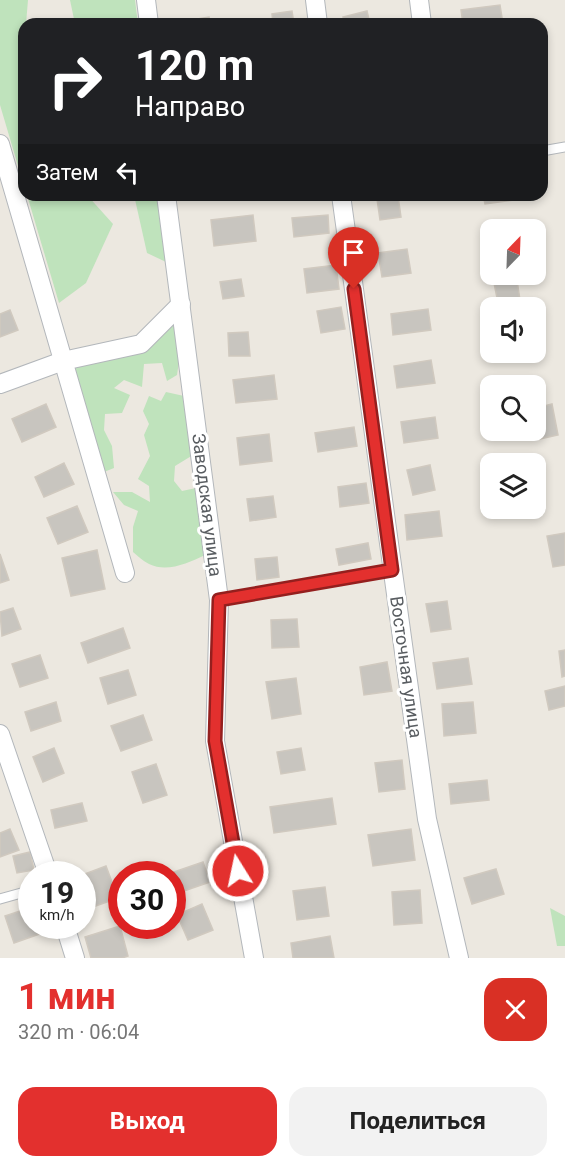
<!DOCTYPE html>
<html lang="ru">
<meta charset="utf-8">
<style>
:root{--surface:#fff;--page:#f2f2f2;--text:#222;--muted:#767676;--accent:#e3302e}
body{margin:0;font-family:Roboto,sans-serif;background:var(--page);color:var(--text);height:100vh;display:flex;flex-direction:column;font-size:22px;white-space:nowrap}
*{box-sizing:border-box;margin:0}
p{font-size:20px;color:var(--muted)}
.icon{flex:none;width:33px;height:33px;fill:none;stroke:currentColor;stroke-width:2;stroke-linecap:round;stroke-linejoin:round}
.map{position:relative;height:958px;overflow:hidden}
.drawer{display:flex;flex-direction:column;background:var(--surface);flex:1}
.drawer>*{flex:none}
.hud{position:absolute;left:18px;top:18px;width:530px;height:183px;border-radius:18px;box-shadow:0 3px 9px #0003;background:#202124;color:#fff;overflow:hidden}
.needle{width:39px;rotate:23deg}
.tools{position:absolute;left:480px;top:219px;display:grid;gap:12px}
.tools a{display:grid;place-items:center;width:66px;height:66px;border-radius:12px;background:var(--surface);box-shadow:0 3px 9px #0003;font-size:30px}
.speed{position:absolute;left:18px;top:861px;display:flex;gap:12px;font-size:30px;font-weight:700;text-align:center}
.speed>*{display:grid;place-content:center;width:78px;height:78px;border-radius:50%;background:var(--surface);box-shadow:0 3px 9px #0003;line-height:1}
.speed small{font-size:15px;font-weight:400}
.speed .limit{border:9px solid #d22;background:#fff;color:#111}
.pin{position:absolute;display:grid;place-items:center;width:51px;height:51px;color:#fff;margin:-62px -26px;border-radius:50% 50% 50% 0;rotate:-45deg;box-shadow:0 0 6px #0007}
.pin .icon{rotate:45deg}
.me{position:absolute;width:66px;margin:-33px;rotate:350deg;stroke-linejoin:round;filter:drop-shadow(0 0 4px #0008)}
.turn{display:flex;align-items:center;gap:21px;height:126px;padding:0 18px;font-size:27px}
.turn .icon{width:78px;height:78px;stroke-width:2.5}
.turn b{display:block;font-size:42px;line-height:51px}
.then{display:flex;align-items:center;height:57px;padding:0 18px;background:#0003;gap:12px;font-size:22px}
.round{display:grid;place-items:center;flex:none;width:63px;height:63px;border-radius:18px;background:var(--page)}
.overview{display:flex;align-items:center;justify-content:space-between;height:102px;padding:0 18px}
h1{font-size:36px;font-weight:700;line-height:45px;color:var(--accent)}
.primary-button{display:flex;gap:12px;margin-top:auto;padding:12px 18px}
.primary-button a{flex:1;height:69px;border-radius:18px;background:var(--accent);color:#fff;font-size:24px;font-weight:700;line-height:69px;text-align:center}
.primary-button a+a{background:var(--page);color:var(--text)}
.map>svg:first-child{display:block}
.green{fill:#bfe3bc}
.building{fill:#c8c5bf;stroke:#d0c9bf;stroke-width:1.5}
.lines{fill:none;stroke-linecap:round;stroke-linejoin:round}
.service-casing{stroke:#b3b7bb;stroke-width:11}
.minor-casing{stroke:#b3b7bb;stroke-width:20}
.service{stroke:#fff;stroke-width:9}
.minor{stroke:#fff;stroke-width:18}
.route-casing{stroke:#941f1e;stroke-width:15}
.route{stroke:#e3302e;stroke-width:10}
.labels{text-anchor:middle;stroke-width:6;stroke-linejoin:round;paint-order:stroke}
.street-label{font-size:18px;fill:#595d61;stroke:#fff}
</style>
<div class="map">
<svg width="565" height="958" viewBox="0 0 565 958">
<rect width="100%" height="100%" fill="#ece8e0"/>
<g class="green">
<path d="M0,0H28L26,24H24V186L0,105Z"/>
<path d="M70,0H135L138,24H75Z"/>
<path d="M27,195H87L113,224L86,283L59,303Z"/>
<path d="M134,195H159L166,262L147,253Z"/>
<path d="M171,324L178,331L180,355L177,375L167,381L162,363L144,364L142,387L124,380L114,388L130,395L122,413L105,414L104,430L112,446L114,468L104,472L73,363Z"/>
<path d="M166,392L184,396L193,455L175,466L174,481L182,491L196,488L205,555C188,563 167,573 149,564C143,561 138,556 133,552V527L138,511L124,505L113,492H132L150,502L149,486L138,479L150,456L144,435L149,424L143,411L149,396L161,401Z"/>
<path d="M550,908L565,916V946H557Z"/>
</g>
<g class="building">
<path d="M500,5L503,24H463L461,10Z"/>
<path d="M292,11L294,24H273L272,14Z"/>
<path d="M367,11L370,24H345L343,17Z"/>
<path d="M209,17L210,24H179V22Z"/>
<path d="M483,195H513V200L485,204Z"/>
<path d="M398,196L401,217L380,220L377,199Z"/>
<path d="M253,215L256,241L214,246L211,220Z"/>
<path d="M328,215L329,233L294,237L292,218Z"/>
<path d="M407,249L411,273L382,277L378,253Z"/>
<path d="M336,265L339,289L307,293L304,269Z"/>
<path d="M241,279L244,296L223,299L220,282Z"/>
<path d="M517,280L520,300L498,303L494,283Z"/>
<path d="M341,307L345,329L321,333L317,311Z"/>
<path d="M428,309L431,330L393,335L391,314Z"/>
<path d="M10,310L18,330L0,337V314Z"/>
<path d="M248,332L250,356H229L228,333Z"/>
<path d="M431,360L435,383L397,388L394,366Z"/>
<path d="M274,375L277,399L236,403L233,380Z"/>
<path d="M46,404L56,427L22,442L12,419Z"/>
<path d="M552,404L558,435L535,440L533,430H536V408Z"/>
<path d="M435,417L438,438L404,443L401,422Z"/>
<path d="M354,427L357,446L318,452L315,433Z"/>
<path d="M269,434L272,461L240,465L237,438Z"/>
<path d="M64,463L74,484L44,497L35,477Z"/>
<path d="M430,465L435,490L413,495L407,470Z"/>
<path d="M366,483L369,503L340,507L338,487Z"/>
<path d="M273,496L276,517L250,521L247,499Z"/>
<path d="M77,506L88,532L58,544L47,518Z"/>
<path d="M439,511L442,536L407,540L405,515Z"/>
<path d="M565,533V565L553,567L547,536Z"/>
<path d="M368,543L371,559L339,565L336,549Z"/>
<path d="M97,550L105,589L71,596L62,558Z"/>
<path d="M0,554L9,580L0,583Z"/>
<path d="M277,557L279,577L257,580L255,559Z"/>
<path d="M447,601L451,629L431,632L426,604Z"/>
<path d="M13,608L21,629L2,636L0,612Z"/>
<path d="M297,619L299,647L272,648L271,620Z"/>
<path d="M123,628L130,648L88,663L81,643Z"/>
<path d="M565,650V676L562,677L559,651Z"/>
<path d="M40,655L48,678L20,687L12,664Z"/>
<path d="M468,658L472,684L437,689L433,663Z"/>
<path d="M387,662L392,691L364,695L360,667Z"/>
<path d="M128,670L136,695L108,704L100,678Z"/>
<path d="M296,678L301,714L272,719L266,682Z"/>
<path d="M565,686V706L549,710L545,691Z"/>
<path d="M56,702L61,721L31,731L25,712Z"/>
<path d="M473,702L476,733L444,736L442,704Z"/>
<path d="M143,715L152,740L121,751L111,726Z"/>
<path d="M54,748L64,773L43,782L33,757Z"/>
<path d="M301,748L305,770L281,774L277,752Z"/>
<path d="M402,760L405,789L379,792L375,763Z"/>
<path d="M156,764L167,795L143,803L132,772Z"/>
<path d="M487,780L489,800L451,804L449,784Z"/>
<path d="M332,798L336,824L274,833L270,807Z"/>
<path d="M82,803L87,821L55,828L51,810Z"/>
<path d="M10,829L19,850L0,857V833Z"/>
<path d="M411,829L415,860L373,866L368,835Z"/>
<path d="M30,852L34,870L17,873L13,856Z"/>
<path d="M203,862L210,882L178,893L171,873Z"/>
<path d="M106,866L118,898L90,908L82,888V875Z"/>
<path d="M496,869L504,894L472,904L464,878Z"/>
<path d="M325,887L329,916L297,920L293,891Z"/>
<path d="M420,890L422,923L394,925L392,892Z"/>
<path d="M202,904L213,930L188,940L177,915Z"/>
<path d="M32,907V926H46L48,931L14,943L5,916Z"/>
<path d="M120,926L128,956L122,958H91L85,937Z"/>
<path d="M330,936L334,958H293L291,943Z"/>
</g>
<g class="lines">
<g class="service-casing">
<g id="service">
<path d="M542,151L565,147"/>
<path d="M219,600L392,570"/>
<path d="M0,899L32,890"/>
</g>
</g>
<g class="minor-casing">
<g id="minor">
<path d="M146,0L149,24"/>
<path d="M315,0L318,24"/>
<path d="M419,0L422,24"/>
<path d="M0,144L125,573"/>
<path d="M166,195L219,600L215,741L254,958"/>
<path d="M341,195L427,819L459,958"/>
<path d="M0,384L63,361L141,344L181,304"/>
<path d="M0,734L48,874"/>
<path d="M65,926L75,958"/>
</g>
</g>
<use href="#service" class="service"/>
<use href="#minor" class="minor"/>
</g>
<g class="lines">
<g class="route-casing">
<path id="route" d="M238,871L215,741L219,600L392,570L354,289"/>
</g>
<use href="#route" class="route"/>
</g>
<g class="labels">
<g class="street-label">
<text transform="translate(207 505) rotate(83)" y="6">Заводская улица</text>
<text transform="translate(406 667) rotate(82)" y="6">Восточная улица</text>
</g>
</g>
</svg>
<div class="tools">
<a><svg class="needle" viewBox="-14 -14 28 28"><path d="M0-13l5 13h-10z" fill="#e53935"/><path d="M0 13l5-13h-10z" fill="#767676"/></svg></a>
<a><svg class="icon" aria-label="sound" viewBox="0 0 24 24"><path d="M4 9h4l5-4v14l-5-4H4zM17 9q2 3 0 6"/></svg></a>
<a><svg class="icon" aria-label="search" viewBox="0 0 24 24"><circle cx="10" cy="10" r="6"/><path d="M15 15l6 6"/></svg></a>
<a><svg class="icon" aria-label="layers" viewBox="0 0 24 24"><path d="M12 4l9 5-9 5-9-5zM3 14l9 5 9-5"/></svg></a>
</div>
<div class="speed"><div>19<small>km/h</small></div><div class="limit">30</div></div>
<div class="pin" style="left:354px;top:289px;background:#d93025"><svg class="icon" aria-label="arrive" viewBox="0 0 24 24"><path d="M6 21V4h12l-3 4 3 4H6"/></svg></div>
<svg class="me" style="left:238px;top:871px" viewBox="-20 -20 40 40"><circle r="17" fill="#e3302e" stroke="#fff" stroke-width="3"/><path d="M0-11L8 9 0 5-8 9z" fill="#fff"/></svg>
<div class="hud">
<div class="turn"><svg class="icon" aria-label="right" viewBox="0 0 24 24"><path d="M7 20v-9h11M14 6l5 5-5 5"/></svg><div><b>120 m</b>Направо</div></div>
<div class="then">Затем<svg class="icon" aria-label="left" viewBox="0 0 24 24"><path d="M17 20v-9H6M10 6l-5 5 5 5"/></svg></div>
</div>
</div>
<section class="drawer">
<div class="overview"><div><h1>1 мин</h1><p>320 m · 06:04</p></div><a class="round" style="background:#d93025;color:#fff"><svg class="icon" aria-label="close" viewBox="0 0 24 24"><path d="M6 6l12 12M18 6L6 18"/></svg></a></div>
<div class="primary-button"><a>Выход</a><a>Поделиться</a></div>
</section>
